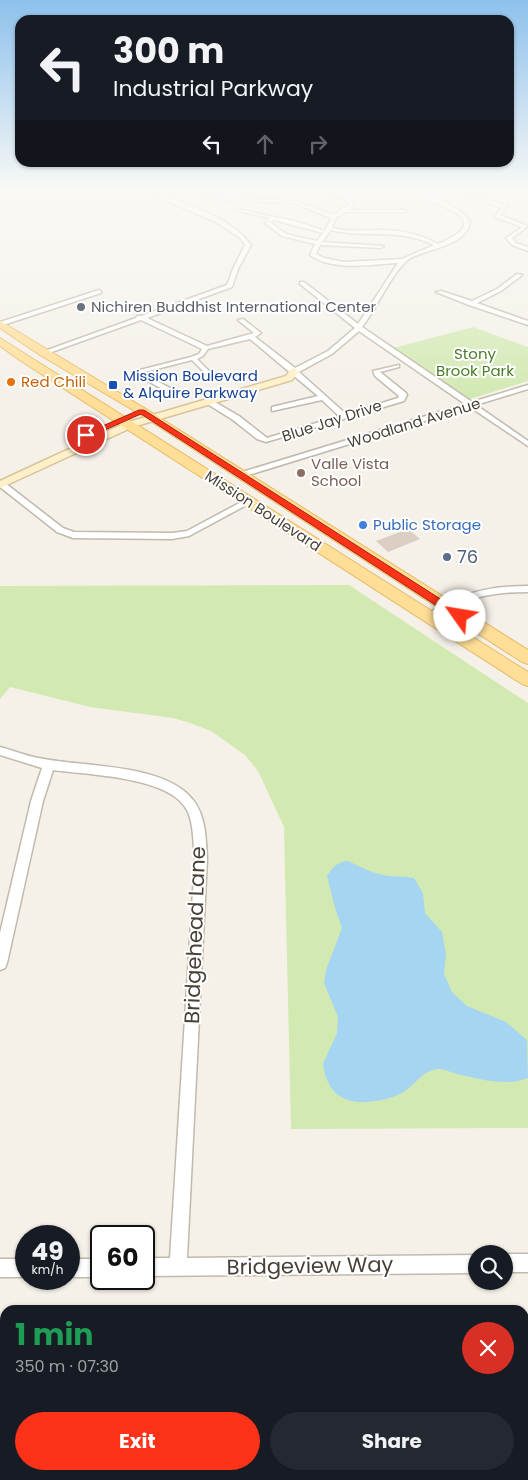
<!DOCTYPE html>
<meta charset="utf-8">
<style>
:root{--surface:#171b24;--page:#242831;--text:#f1f3f6;--muted:#9ea1a6;--accent:#fc3319}
body{margin:0;font-family:Poppins,sans-serif;background:var(--page);color:var(--text);height:100vh;display:flex;flex-direction:column;font-size:19px;white-space:nowrap}
*{box-sizing:border-box;margin:0}
p{font-size:16px;color:var(--muted)}
.icon{flex:none;width:28px;height:28px;fill:none;stroke:currentColor;stroke-width:2;stroke-linecap:round;stroke-linejoin:round}
.map{position:relative;flex:1;overflow:hidden}
.panel{position:absolute;left:0px;top:1305px;width:529px;height:175px;display:flex;flex-direction:column;background:var(--surface);border-radius:15px 15px 0 0;box-shadow:0 1px 4px #0004}
.panel>*{flex:none}
.hud{position:absolute;left:15px;top:15px;width:499px;height:152px;border-radius:15px;box-shadow:0 1px 4px #0004;background:#171b24;color:var(--text);overflow:hidden}
.controls{position:absolute;left:468px;top:1245px;display:grid;gap:10px}
.controls a{display:grid;place-items:center;width:45px;height:45px;border-radius:50%;background:var(--surface);box-shadow:0 1px 4px #0004;font-size:25px}
.speed{position:absolute;left:15px;top:1225px;display:flex;gap:10px;font-size:25px;font-weight:700;text-align:center}
.speed>*{display:grid;place-content:center;width:65px;height:65px;border-radius:50%;background:var(--surface);box-shadow:0 1px 4px #0004;line-height:1}
.speed small{font-size:12px;font-weight:400}
.speed .limit{border:2px solid #111;border-radius:8px;background:#fff;color:#111}
.pin{position:absolute;display:grid;place-items:center;width:42px;height:42px;color:#fff;margin:-21px;border:2px solid #fff;border-radius:50%;box-shadow:0 1px 5px #0007}
.me{position:absolute;width:55px;margin:-28px;rotate:302deg;stroke-linejoin:round;filter:drop-shadow(0 0 4px #0008)}
.turn{display:flex;align-items:center;gap:18px;height:105px;padding:0 15px;font-size:22px}
.turn .icon{width:65px;height:65px;stroke-width:2.5}
.turn b{display:block;font-size:35px;line-height:42px}
.lanes{display:flex;align-items:center;height:48px;padding:0 15px;background:#0003;justify-content:center;gap:25px;direction:ltr}
.lanes .off{opacity:.35}
.round{display:grid;place-items:center;flex:none;width:52px;height:52px;border-radius:26px;background:var(--page)}
.overview{display:flex;align-items:center;justify-content:space-between;height:85px;padding:0 15px}
h1{font-size:30px;font-weight:700;line-height:38px;color:#1e9e55}
.cta{display:flex;gap:10px;margin-top:auto;padding:10px 15px}
.cta a{flex:1;height:58px;border-radius:30px;background:var(--accent);color:#fff;font-size:20px;font-weight:700;line-height:58px;text-align:center}
.cta a+a{background:var(--page);color:var(--text)}
.map>svg:first-child{display:block}
.green{fill:#d2e9b2}
.water{fill:#a6d5f2}
.building{fill:#dacfc2}
.lines{fill:none;stroke-linecap:round;stroke-linejoin:round}
.street-casing{stroke:#c1b9ac;stroke-width:3}
.secondary-casing{stroke:#d5c399;stroke-width:3}
.primary-casing{stroke:#e6bb67;stroke-width:2}
.street{fill:#fff;fill-rule:evenodd}
.secondary{fill:#fff0c9;fill-rule:evenodd}
.primary{fill:#ffde98;fill-rule:evenodd}
.route{fill:#fc3319;stroke:#a42110}
.worship-dot{fill:#6b7280;stroke:#fff;stroke-width:2}
.food-dot{fill:#e8710a;stroke:#fff;stroke-width:2}
.transit-dot{fill:#1a4fb4;stroke:#fff;stroke-width:2}
.education-dot{fill:#8d6e63;stroke:#fff;stroke-width:2}
.shop-dot{fill:#3f7fe0;stroke:#fff;stroke-width:2}
.service-dot{fill:#5c6f8a;stroke:#fff;stroke-width:2}
.labels{text-anchor:middle;stroke-width:4;stroke-linejoin:round;paint-order:stroke}
.far-worship-label{font-size:15px;fill:#5b616d;stroke:#fff;text-anchor:start}
.far-park-label{font-size:15px;fill:#4b7c29;stroke:#fff}
.far-transit-label{font-size:15px;fill:#164399;stroke:#fff;text-anchor:start}
.far-food-label{font-size:15px;fill:#c56008;stroke:#fff;text-anchor:start}
.far-street-label{font-size:15px;fill:#494137;stroke:#fff}
.far-education-label{font-size:15px;fill:#785e54;stroke:#fff;text-anchor:start}
.far-shop-label{font-size:15px;fill:#366cbe;stroke:#fff;text-anchor:start}
.service-label{font-size:18px;fill:#4e5e75;stroke:#fff;text-anchor:start}
.near-street-label{font-size:21px;fill:#494137;stroke:#fff}
</style>
<div class="map">
<svg width="528" height="1480" viewBox="0 0 528 1480">
<rect width="100%" height="100%" fill="#f5f1e9"/>
<g class="green">
<path d="M473,327L528,347V381L470,399L393,348Z"/>
<path d="M349,585L528,703V1128L291,1129L284,827L258,771L245,755L211,731L190,723L173,718L90,707L10,687L0,699V586Z"/>
</g>
<path class="water" d="M348,861C361,867 376,875 390,876C398,877 405,876 414,878L423,893L425,913L442,932L446,954L444,974L452,992L467,1006L506,1022L527,1040L528,1078C506,1087 480,1079 457,1074C452,1073 445,1069 439,1069C423,1070 417,1083 405,1091C396,1097 387,1099 376,1101C346,1106 327,1095 323,1064L337,1033L338,1017L324,983L326,970L342,928L335,908L327,876C333,867 337,862 348,861Z"/>
<path class="building" d="M408,529L420,539L388,552L376,541Z"/>
<g class="lines">
<g class="street-casing">
<g id="street">
<path d="M143,191H149C183,204 228,214 251,245L238,269L232,287L147,318L207,346L254,333L238,320L243,319L261,333L255,337L295,368L328,351L355,328L300,284V282H304L358,324L398,263C371,264 334,272 310,255L315,244L282,236L265,223L269,218L234,210L236,209L295,221L325,231L331,218L293,203L207,199L191,193V191H196L208,197H224L226,195L216,191L231,193L229,198L294,201L334,215L349,204L346,198H335L318,192C325,190 335,196 344,196L341,191H345L354,204L349,210H405L407,211L405,212H345L336,218L332,228C350,232 367,230 384,230C404,230 421,235 438,244C504,216 427,204 405,191C423,191 461,205 470,222C466,247 427,248 409,259C394,269 375,311 362,327L472,402L528,385V389L476,405L528,441V446L470,407L242,477H239V473L465,404L359,331L332,354L299,372L346,414L398,398L399,396L375,376L373,371L399,365V367L380,372L406,393L407,395L404,401L266,442L257,439L233,420L206,403L213,401L239,416L267,438L339,416L322,400L272,411V407L318,396L250,339L208,349L203,356L197,359L216,378V380H212L192,360L141,373L174,390L175,392L171,394L132,372L191,357L199,354L202,349L141,320L46,354H42V352L136,318L137,316H141L227,285L233,269L245,245L240,238L216,222ZM274,220L323,233L317,241L286,234L270,222ZM331,230C368,239 395,227 434,245L402,259L344,262L324,258L316,254L320,245L381,248L384,246L322,242Z"/>
<path d="M453,191H460L507,206L500,215L528,226L512,238L516,243L528,247V251L512,245L506,238L522,227L495,217L502,208Z"/>
<path d="M517,274L522,275L501,291L477,303L528,321V325L469,305L436,292L441,291L472,301L497,289Z"/>
<path d="M99,290L101,291V293L0,326V322Z"/>
<path d="M0,483H5L63,528L74,532L172,533L187,531L245,500H251L252,502L189,536L172,539L73,538L57,532L0,487Z"/>
<path d="M528,586V592C504,592 482,594 460,604C450,609 436,623 426,620L424,618C429,612 437,608 444,605C471,590 498,586 528,586Z"/>
<path d="M0,747C15,751 29,757 44,759C86,767 166,764 193,800C206,816 206,840 207,859L187,1258L476,1255V1273L144,1276V1258H170L195,859C193,843 194,824 187,810C169,776 87,775 53,770L43,801L7,963L5,968L0,970V933L31,801L42,768L0,755Z"/>
<rect x="504" y="1254" width="24" height="18"/>
<rect x="0" y="1259" width="26" height="18"/>
<rect x="69" y="1259" width="32" height="18"/>
</g>
</g>
<g class="secondary-casing">
<path id="secondary" d="M294,368L299,371L292,380L133,427L0,488V481L125,423L286,376L291,369Z"/>
</g>
<g class="primary-casing">
<g id="primary">
<path d="M0,321L146,409L528,650V664L522,662L138,413L40,355L0,328Z"/>
<path d="M0,338L528,672V686L522,684L21,361L0,346Z"/>
</g>
</g>
<use href="#street" class="street"/>
<use href="#secondary" class="secondary"/>
<use href="#primary" class="primary"/>
</g>
<linearGradient id="sky" x2="0" y2="1"><stop stop-color="#8dc1ec"/><stop offset="0.48" stop-color="#faf9f5"/><stop offset="1" stop-color="#faf9f5" stop-opacity="0"/></linearGradient>
<rect width="528" height="398" fill="url(#sky)"/>
<path class="route" d="M139,410H144L464,614V619H457L141,414L89,437L82,435Z"/>
<circle class="worship-dot" cx="81" cy="307" r="5"/>
<circle class="food-dot" cx="11" cy="382" r="5"/>
<rect class="transit-dot" x="108" y="380" width="10" height="10" rx="2.5"/>
<circle class="education-dot" cx="301" cy="473" r="5"/>
<circle class="shop-dot" cx="363" cy="525" r="5"/>
<circle class="service-dot" cx="447" cy="557" r="5"/>
<g class="labels">
<g class="far-worship-label">
<text x="91" y="312">Nichiren Buddhist International Center</text>
</g>
<g class="far-park-label">
<text x="475" y="359">Stony<tspan x="475" dy="17">Brook Park</tspan></text>
</g>
<g class="far-transit-label">
<text x="123" y="381">Mission Boulevard<tspan x="123" dy="17">&amp; Alquire Parkway</tspan></text>
</g>
<g class="far-food-label">
<text x="21" y="387">Red Chili</text>
</g>
<g class="far-street-label">
<text transform="translate(332 421) rotate(-18)" y="5">Blue Jay Drive</text>
<text transform="translate(414 423) rotate(-17)" y="5">Woodland Avenue</text>
<text transform="translate(263 511) rotate(33)" y="5">Mission Boulevard</text>
</g>
<g class="far-education-label">
<text x="311" y="469">Valle Vista<tspan x="311" dy="17">School</tspan></text>
</g>
<g class="far-shop-label">
<text x="373" y="530">Public Storage</text>
</g>
<g class="service-label">
<text x="457" y="563">76</text>
</g>
<g class="near-street-label">
<text transform="translate(195 935) rotate(-88)" y="7">Bridgehead Lane</text>
<text transform="translate(310 1266) rotate(-1)" y="7">Bridgeview Way</text>
</g>
</g>
</svg>
<div class="controls">
<a><svg class="icon" aria-label="search" viewBox="0 0 24 24"><circle cx="10" cy="10" r="6"/><path d="M15 15l6 6"/></svg></a>
</div>
<div class="speed"><div>49<small>km/h</small></div><div class="limit">60</div></div>
<div class="pin" style="left:86px;top:435px;background:#d93025"><svg class="icon" aria-label="arrive" viewBox="0 0 24 24"><path d="M6 21V4h12l-3 4 3 4H6"/></svg></div>
<svg class="me" style="left:460px;top:616px" viewBox="-20 -20 40 40"><circle r="19" fill="#fff"/><path d="M0-13L10 11 0 6-10 11z" fill="#fc3319"/></svg>
<div class="hud">
<div class="turn"><svg class="icon" aria-label="left" viewBox="0 0 24 24"><path d="M17 20v-9H6M10 6l-5 5 5 5"/></svg><div><b>300 m</b>Industrial Parkway</div></div>
<div class="lanes"><svg class="icon" aria-label="left" viewBox="0 0 24 24"><path d="M17 20v-9H6M10 6l-5 5 5 5"/></svg><svg class="icon off" aria-label="ahead" viewBox="0 0 24 24"><path d="M12 20V5M6 11l6-6 6 6"/></svg><svg class="icon off" aria-label="right" viewBox="0 0 24 24"><path d="M7 20v-9h11M14 6l5 5-5 5"/></svg></div>
</div>
<section class="panel">
<div class="overview"><div><h1>1 min</h1><p>350 m · 07:30</p></div><a class="round" style="background:#d93025;color:#fff"><svg class="icon" aria-label="close" viewBox="0 0 24 24"><path d="M6 6l12 12M18 6L6 18"/></svg></a></div>
<div class="cta"><a>Exit</a><a>Share</a></div>
</section>
</div>
